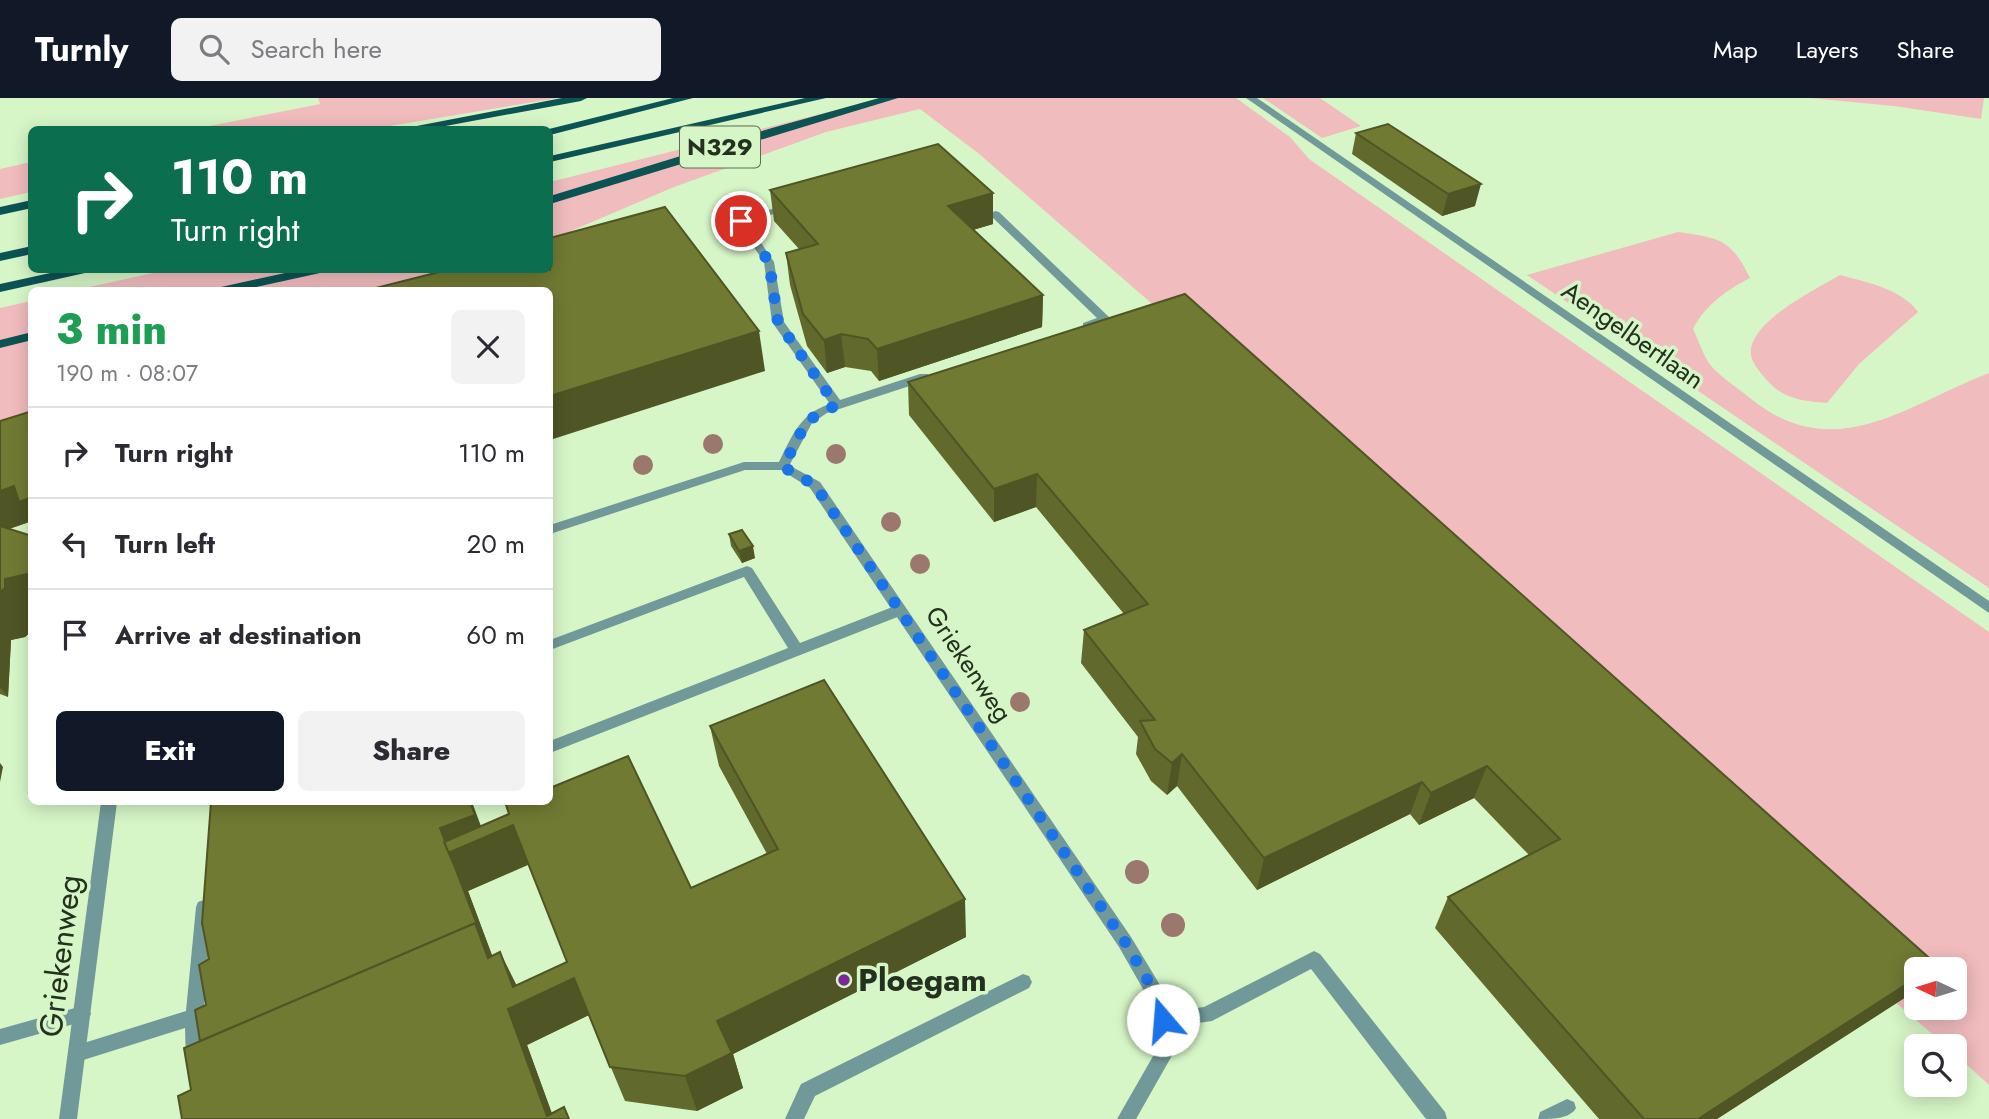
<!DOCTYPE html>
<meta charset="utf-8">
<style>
:root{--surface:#fff;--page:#f2f2f3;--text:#2b2b33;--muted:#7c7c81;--line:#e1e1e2;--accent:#111827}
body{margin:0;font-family:Jost,sans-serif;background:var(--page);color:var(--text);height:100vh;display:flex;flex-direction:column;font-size:26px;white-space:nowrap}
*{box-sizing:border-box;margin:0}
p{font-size:23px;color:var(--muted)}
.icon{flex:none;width:38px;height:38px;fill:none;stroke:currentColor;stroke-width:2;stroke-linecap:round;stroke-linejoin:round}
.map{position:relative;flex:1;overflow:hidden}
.details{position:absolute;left:28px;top:189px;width:525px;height:518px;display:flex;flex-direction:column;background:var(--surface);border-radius:10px;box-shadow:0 4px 18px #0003}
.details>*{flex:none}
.guide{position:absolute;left:28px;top:28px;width:525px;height:147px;border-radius:10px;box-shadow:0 4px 18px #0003;background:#0b6e4f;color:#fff;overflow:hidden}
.needle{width:46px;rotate:274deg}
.tools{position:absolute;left:1904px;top:859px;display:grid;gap:14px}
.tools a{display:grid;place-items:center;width:63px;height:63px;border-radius:10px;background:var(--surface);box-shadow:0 4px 18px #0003;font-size:35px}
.pin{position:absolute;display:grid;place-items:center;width:60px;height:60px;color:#fff;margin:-30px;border:4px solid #fff;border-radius:50%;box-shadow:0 2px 7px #0007}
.me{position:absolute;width:77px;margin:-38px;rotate:342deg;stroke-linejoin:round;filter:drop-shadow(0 0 5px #0008)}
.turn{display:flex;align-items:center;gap:24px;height:147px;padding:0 28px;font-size:32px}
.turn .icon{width:91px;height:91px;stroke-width:2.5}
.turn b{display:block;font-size:49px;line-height:60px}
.round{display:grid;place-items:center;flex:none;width:74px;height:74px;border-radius:10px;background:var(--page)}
.headline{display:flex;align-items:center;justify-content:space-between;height:119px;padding:0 28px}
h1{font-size:42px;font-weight:800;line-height:52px;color:#1e9e55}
.cta{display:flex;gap:14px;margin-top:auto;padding:14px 28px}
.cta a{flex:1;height:80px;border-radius:10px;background:var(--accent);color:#fff;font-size:28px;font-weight:800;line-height:80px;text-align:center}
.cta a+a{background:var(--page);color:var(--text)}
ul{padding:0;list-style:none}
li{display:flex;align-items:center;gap:21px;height:91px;padding:0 28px;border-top:2px solid var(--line)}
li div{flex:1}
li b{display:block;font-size:26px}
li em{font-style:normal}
header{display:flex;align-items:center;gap:42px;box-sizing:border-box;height:98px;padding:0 35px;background:var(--accent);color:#fff}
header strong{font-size:33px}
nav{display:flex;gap:38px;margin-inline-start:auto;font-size:24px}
.search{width:490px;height:63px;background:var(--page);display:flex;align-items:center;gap:18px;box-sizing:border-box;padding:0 24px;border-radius:10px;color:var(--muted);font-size:26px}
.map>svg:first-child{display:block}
.green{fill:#f1bcbe;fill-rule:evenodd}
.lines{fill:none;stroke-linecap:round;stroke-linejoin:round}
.service{fill:#729999;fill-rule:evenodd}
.minor{fill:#729999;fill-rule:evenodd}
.primary{fill:#0c5354;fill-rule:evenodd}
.tree{fill:#9c776d}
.wall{fill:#61692c;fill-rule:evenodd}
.shaded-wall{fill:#4f5524}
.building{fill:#717a33;stroke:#4f5524;stroke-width:2}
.route{stroke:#1a73e8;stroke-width:12;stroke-dasharray:0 21.6}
.poi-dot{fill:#7a2898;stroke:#d6f6c7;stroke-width:2.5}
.labels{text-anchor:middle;stroke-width:7;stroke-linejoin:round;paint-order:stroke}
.shield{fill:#d6f6c7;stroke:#5a6c51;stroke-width:2}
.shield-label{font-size:24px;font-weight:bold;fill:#25311f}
.street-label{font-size:26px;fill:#25311f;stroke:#d6f6c7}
.near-street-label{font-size:32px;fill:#25311f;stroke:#d6f6c7}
.near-poi-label{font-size:32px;font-weight:bold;fill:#25311f;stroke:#d6f6c7;text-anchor:start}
</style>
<header>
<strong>Turnly</strong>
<div class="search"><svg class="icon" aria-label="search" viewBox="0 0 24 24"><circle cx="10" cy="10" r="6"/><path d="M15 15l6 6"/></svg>Search here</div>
<nav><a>Map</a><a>Layers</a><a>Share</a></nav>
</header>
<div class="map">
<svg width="1989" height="1021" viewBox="0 0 1989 1021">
<rect width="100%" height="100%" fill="#d6f6c7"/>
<g class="green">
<path d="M318,0H558L372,31H194L320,6Z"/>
<path d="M884,0H1236L1290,39L1309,61L1989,534V987L1955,956V948H1946L1886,896L1173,224L978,55L920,11L826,34L674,89L550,142V84ZM1916,872H1955V910H1916Z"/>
<path d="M1263,0H1320L1361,28L1322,40Z"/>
<path d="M1810,0H1984L1981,21L1894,8Z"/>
<path d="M31,64V94L0,101V71Z"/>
<path d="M1678,134C1720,140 1731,141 1750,180C1727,192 1705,207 1693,231C1699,243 1704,260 1712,269C1723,281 1738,290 1750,300C1834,369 1906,307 1989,275V490L1527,177Z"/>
<path d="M167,172H480L429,192H75Z"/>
<path d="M1840,177C1866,184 1902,191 1918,214L1859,266L1827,305C1801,303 1782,301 1765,280C1760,274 1752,265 1751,257C1747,224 1817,191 1840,177Z"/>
<path d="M31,203V323L0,333V210Z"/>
</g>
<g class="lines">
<g class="service">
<path d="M790,105L795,108L794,110L747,124L774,164L784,224L840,302L920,276H928L930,279L928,282L827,315L812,325L789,368L783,372L777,368C791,341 798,316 830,306L772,224L764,164L736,123Z"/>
<path d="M995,113L999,114L1109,219V223L1087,230L1083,229V225L1097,220L991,118L990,116Z"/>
<path d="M747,468L752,470L800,545L895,508L900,507L907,512L905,516L550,655V643L788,550L744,479L550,552V542Z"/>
<path d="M204,802L210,804L212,809L203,919L204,964L202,970L195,973L188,970L186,964L185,930L77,964L71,961L68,955L71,949L186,913L196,809L198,804Z"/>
<path d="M1314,853L1320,856L1445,1014L1447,1021H1426L1311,871L1212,923L1163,930L1157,928L1154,922L1157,916L1204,909Z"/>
<path d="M1023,876L1029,878L1032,884L1029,890L815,998L804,1021H785L801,986Z"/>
<path d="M82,908L88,910L91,916L88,922L0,947V931Z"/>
<path d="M1567,1001L1574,1004L1576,1010C1570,1021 1552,1021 1538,1021L1540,1014Z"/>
</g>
<g class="minor">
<path d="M1246,0H1257L1989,503V515Z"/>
<path d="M744,364H783L820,384L1131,839L1166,897L1169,903L1174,954L1136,1021H1117L1156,953L1151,905L1119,849L810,390L781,372H745L550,436V427Z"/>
<path d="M101,704H117L77,1021H59Z"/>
</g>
<g class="primary">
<path d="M562,0H587L581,3L424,32H396Z"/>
<path d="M673,0H693L550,37V32H545Z"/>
<path d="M805,0H826L550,64V58Z"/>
<path d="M879,0H898L550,106V98L772,30Z"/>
<path d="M32,102V110L0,117V109Z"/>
<path d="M32,148V156L0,163V155Z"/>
<path d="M64,172H87L85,175L0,194V186Z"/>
<path d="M299,172H322L320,175L242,192H219L221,189Z"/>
<path d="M32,234V242L0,250V242Z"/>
</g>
</g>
<g class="tree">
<circle cx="713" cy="346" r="10"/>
<circle cx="836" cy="356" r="10"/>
<circle cx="643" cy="367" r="10"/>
<circle cx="891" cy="424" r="10"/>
<circle cx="920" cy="466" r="10"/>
<circle cx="1020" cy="604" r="10"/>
<circle cx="1137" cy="774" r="12"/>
<circle cx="1173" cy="827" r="12"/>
</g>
<g class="wall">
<path d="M1356,35L1475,108L1442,118L1352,56Z"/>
<path d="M770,92L993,126L973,132L1043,197L1042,229L879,283L871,273L845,269L827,275L807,248L790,187L786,155L799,151L774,123Z"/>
<path d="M908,284L1933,872L1909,897L1717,1021H1599L1435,830L1448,799L1529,757L1474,700L1419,727L1410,716L1257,792L1177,688L1167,697L1151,683L1136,656L1138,639L1081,565L1084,532L1124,516L1036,409L994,424L909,317Z"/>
<path d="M0,323L32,423L9,431L32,438V533L25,539L11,542L8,599L0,596Z"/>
<path d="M729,436L755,460L742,465L731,448Z"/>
<path d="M710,628L966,839L733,956L743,990L697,1013L625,1003L589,917L527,947L552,1016L570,1021L191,992L206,907L481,728L691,790L767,756L719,668ZM528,767L567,864L517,888L492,858L468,793Z"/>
</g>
<g class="shaded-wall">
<path d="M1481,86L1475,108L1442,118L1448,96Z"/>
<path d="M993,95V126L949,139L948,108Z"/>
<path d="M1043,197L1042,229L879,283L877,251Z"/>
<path d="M759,233L765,273L550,342V298Z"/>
<path d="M841,236L845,269L827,275L824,242Z"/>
<path d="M1037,376L1036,409L994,424V391Z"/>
<path d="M14,388L32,399V423L0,434V393Z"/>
<path d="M753,448L755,460L742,465L739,453Z"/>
<path d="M32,475V533L25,539L11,542L8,599L0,589V494L5,481Z"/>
<path d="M1182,656L1177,688L1167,697L1172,665Z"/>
<path d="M0,665L3,669L0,684Z"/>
<path d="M1487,668L1474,700L1419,727L1431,695Z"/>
<path d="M1422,684L1410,716L1257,792L1264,760Z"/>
<path d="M470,704H472L485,739L513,727L529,766L468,793L507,897L490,864L448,755L440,730Z"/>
<path d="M965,801L966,839L733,956L743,990L697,1013L685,978L717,923Z"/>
<path d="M500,854L519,892L574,880L589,917L527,947L554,1021H549L508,911L513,889Z"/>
<path d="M1916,880V889L1909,897L1717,1021H1698Z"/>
</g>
<g class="building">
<path d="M1388,26L1481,86L1448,96L1356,35Z"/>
<path d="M938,46L993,95L948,108L1043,197L877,251L868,241L841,236L824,242L803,216L786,155L818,146L770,92Z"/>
<path d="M665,109L759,233L550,298V192H368L447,172H550V140Z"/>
<path d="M1185,196L1937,867L1930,872H1916V880L1698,1021H1644L1448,799L1560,741L1487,668L1431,695L1422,684L1264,760L1182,656L1172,665L1155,651L1140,623L1155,622L1084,532L1148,506L1037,376L994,391L908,284Z"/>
<path d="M32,313V399L19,404L14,388L0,393V323Z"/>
<path d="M0,428L32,438V475L5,481V490L0,494Z"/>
<path d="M742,432L753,448L739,453L729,436Z"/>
<path d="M824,582L965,801L717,923L732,955L685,978L610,969L574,880L508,911L547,1018L564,1009L569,1021H182L178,998L191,992L184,950L475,825L488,860L500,854L513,889L567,864L513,727L448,755L444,744L509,716L506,707L515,704H550V690L628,658L691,790L778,751L710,628Z"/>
<path d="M211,704H470L475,717L440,730L445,743L444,744L454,767L479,832L475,825L200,943L195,912L206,907L199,867L209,861L202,825Z"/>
</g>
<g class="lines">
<path class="route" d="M741,123L769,164L778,224L836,307L807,323L783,369L815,387L829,408L1125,844L1160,903L1163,922"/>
</g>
<circle class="poi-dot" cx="844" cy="882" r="7"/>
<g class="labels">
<rect class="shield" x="680" y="28.5" width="80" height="41" rx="5"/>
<g class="shield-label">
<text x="720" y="57">N329</text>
</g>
<g class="street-label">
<text transform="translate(1633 237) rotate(35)" y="9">Aengelbertlaan</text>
<text transform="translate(969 566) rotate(56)" y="9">Griekenweg</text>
</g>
<g class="near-street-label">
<text transform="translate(60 858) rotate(-83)" y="11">Griekenweg</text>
</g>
<g class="near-poi-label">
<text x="858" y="893">Ploegam</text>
</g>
</g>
</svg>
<div class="tools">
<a><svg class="needle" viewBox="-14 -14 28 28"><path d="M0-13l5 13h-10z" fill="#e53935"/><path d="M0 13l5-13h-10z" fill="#7c7c81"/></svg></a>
<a><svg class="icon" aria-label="search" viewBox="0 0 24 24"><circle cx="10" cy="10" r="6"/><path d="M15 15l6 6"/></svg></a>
</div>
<div class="pin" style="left:741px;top:123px;background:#d93025"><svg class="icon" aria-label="arrive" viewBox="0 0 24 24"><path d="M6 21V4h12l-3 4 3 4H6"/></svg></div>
<svg class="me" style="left:1163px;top:922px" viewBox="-20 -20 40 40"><circle r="19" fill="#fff"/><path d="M0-13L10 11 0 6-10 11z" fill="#1a73e8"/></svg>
<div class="guide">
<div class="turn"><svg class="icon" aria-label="right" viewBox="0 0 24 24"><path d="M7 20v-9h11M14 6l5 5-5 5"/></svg><div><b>110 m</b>Turn right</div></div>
</div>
<section class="details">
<div class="headline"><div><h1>3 min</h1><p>190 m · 08:07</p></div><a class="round"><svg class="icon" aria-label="close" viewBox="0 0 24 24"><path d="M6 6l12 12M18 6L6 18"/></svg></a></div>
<ul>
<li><svg class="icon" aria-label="right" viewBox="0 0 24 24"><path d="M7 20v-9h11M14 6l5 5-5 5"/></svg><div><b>Turn right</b></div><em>110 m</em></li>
<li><svg class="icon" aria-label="left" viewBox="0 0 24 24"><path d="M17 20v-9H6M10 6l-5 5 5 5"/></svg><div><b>Turn left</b></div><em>20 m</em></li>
<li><svg class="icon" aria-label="arrive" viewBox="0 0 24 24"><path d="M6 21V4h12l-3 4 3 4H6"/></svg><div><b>Arrive at destination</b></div><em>60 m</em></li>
</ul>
<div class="cta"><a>Exit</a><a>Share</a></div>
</section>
</div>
